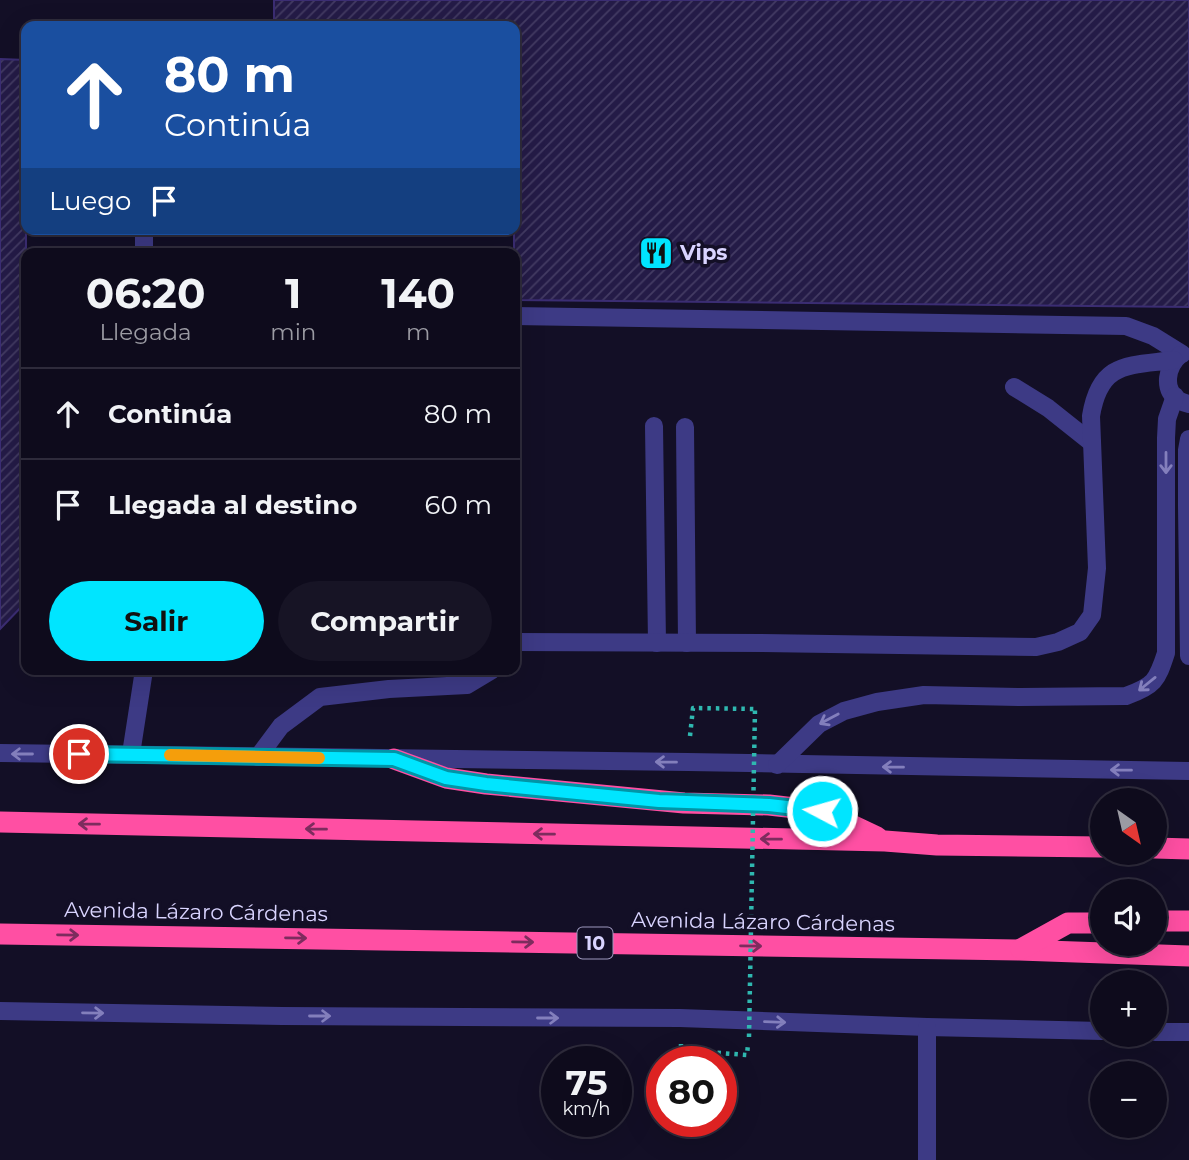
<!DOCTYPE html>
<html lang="es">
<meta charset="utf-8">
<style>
:root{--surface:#0e0b1c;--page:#171425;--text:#f1f3f6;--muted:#9b9ba3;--line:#2e2b3b;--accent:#00e5ff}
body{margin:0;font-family:Montserrat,sans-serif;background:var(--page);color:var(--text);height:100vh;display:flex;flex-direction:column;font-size:26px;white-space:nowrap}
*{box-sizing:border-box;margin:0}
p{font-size:23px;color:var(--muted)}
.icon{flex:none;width:38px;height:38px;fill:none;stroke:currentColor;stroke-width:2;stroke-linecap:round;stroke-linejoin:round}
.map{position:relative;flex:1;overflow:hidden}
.side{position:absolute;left:21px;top:248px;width:499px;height:427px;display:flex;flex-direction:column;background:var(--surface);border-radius:14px;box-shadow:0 7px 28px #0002,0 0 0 2px var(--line)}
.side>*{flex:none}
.banner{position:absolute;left:21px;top:21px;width:499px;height:214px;border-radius:14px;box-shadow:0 7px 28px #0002,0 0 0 2px var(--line);background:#1a4fa0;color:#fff;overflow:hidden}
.needle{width:46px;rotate:146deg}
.buttons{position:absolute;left:1090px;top:788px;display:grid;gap:14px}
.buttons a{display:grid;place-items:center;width:77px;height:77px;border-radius:50%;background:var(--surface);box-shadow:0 7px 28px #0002,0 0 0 2px var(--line);font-size:35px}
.speed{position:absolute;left:541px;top:1046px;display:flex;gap:14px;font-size:35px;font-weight:700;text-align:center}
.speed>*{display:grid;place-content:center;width:91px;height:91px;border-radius:50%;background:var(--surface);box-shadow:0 7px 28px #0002,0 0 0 2px var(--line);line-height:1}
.speed small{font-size:18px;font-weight:400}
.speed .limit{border:10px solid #d22;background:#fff;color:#111}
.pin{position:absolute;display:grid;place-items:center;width:60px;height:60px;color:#fff;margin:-30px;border:4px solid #fff;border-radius:50%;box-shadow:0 2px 7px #0007}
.me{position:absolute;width:77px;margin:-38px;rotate:276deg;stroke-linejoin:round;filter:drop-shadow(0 0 5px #0008)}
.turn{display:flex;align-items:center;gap:24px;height:147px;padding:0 28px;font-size:32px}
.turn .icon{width:91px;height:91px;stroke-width:2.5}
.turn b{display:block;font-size:49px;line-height:60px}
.then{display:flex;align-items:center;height:66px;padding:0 28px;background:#0003;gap:14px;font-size:26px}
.eta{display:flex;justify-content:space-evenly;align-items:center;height:119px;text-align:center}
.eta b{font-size:42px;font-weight:700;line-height:49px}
.cta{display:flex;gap:14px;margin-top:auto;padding:14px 28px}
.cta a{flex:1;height:80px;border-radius:42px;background:var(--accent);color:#111;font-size:28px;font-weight:700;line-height:80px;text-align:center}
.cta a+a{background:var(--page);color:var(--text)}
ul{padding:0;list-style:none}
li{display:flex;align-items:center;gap:21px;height:91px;padding:0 28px;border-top:2px solid var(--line)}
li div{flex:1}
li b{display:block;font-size:26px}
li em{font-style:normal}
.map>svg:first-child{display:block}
.building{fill:url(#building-hatch);stroke:#3b2d73;stroke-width:2}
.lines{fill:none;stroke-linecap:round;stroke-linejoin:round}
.path{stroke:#2fb8b0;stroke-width:4.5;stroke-dasharray:3.5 5;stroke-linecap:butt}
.minor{stroke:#3d3a85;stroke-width:18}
.highway{stroke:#ff4fa3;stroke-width:21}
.path-bridge{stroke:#2fb8b0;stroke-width:4.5;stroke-dasharray:3.5 5;stroke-linecap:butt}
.oneway{stroke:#837fbc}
.oneway2{stroke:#7d2c5e}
.route-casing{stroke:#0095a6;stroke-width:18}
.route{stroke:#00e5ff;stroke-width:12}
.slow{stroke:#f59e0b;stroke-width:12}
.labels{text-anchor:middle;stroke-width:7;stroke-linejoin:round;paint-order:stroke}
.shield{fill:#130f26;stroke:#9e99be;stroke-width:2}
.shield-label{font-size:19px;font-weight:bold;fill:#d9d4ff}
.poi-label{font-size:21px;font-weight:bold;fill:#d9d4ff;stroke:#130f26;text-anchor:start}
.street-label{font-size:21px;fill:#d9d4ff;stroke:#130f26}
</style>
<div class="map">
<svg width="1189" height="1160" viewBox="0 0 1189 1160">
<defs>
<pattern id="building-hatch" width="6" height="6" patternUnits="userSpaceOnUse" patternTransform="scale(1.75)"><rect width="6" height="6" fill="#241b47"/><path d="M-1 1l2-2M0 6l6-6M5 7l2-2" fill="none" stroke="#433b63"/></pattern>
</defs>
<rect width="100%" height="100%" fill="#130f26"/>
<g class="building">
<path d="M274,0H1189V307L514,300V26H274Z"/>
<path d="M0,59L26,60V602L0,629Z"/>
</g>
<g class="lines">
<g class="path">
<path d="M690,736L693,708L755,709"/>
<path d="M681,1044V1050L747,1055L748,1044"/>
</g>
<g class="minor">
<path d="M144,254V229"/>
<path d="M514,316L1126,326L1153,336L1182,354"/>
<path d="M1180,355C1167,366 1162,389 1178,400C1182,402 1185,403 1189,404"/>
<path d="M1014,387L1048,408L1092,443"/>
<path d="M654,426L657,643"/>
<path d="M685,427L687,643"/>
<path d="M1189,439L1187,450V506L1189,656"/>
<path d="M514,642L761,643L1036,647L1058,642L1080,632L1092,615L1097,568L1091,416C1100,361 1128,366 1174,360"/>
<path d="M0,753L688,762L1189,771"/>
<path d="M131,754L144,670"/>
<path d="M258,757L281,726L320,697L389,689L467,685L492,670"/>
<path d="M777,765L819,724L844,711L877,702L924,695L1020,697L1126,696C1154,686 1157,681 1166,653V438L1167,419L1175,396"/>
<path d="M0,1011L282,1016L680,1018L927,1027L1102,1031"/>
<path d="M927,1027V1160"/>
<path d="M1155,1032H1189"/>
</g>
<g class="highway">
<path d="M394,759L446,778L486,784L684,803L769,805L822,811L877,837"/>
<path d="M0,822L885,841L937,845L1102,847"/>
<path d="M1155,848L1189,849"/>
<path d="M1155,921H1189"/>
<path d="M0,934L1019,950L1189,956"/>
<path d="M1021,949L1068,923H1102"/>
</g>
<path class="path-bridge" d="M749,1037L755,709"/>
</g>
<defs><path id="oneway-shaft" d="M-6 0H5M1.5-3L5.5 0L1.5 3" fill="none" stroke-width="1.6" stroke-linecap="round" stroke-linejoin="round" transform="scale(1.75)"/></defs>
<g class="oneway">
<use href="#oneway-shaft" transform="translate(1166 463) rotate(90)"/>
<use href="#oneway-shaft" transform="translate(1147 684) rotate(141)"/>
<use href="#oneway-shaft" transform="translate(829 719) rotate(152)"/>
<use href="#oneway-shaft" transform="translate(22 754) rotate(-180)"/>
<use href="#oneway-shaft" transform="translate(666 762) rotate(-179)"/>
<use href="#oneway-shaft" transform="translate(893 767) rotate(-179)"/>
<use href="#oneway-shaft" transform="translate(1121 770) rotate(-179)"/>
<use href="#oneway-shaft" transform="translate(93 1013) rotate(1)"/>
<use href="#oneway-shaft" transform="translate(320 1016)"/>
<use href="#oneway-shaft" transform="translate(548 1018)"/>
<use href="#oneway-shaft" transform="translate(775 1022) rotate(2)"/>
</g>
<g class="oneway2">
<use href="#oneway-shaft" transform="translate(89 824) rotate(-179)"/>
<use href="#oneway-shaft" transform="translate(316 829) rotate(-179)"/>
<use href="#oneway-shaft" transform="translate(544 834) rotate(-179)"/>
<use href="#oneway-shaft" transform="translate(771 839) rotate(-179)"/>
<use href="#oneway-shaft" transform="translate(68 935) rotate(1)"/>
<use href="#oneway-shaft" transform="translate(296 938) rotate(1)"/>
<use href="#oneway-shaft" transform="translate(523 942) rotate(1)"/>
<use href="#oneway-shaft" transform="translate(751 946) rotate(1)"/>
</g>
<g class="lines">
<g class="route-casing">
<path id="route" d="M79,754L394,759L446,778L486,784L659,801L769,805L822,811"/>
</g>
<use href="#route" class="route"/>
<path class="slow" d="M170,755L319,758"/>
</g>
<defs>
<g id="restaurant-square" transform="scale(1.75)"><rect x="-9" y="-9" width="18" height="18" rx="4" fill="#00e5ff" stroke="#130f26"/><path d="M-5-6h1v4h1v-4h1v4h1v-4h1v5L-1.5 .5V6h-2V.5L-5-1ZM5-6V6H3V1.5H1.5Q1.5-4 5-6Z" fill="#111"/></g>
</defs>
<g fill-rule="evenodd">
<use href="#restaurant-square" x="656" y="253"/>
</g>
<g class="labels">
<rect class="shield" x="577.5" y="927.5" width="35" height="31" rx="5"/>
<g class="shield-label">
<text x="595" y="950">10</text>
</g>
<g class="poi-label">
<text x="680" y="260">Vips</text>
</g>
<g class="street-label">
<text transform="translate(196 912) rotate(1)" y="7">Avenida Lázaro Cárdenas</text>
<text transform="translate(763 922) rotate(1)" y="7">Avenida Lázaro Cárdenas</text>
</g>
</g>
</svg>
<div class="buttons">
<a><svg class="needle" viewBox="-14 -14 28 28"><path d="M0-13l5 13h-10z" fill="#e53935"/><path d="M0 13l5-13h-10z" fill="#9b9ba3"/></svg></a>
<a><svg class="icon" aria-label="sound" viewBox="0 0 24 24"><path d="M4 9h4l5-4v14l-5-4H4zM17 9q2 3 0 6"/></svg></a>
<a>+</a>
<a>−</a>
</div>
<div class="speed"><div>75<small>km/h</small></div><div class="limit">80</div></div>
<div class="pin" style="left:79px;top:754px;background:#d93025"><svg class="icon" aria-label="arrive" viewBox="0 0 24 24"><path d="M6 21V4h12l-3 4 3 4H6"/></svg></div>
<svg class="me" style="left:822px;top:811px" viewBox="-20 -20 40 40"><circle r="17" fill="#00e5ff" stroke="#fff" stroke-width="3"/><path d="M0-11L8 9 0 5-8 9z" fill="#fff"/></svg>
<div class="banner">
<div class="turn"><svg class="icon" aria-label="ahead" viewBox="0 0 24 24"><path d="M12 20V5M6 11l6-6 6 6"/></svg><div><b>80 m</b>Continúa</div></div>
<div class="then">Luego<svg class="icon" aria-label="arrive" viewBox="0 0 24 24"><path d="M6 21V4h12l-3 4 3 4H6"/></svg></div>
</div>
<section class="side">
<div class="eta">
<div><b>06:20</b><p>Llegada</p></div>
<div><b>1</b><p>min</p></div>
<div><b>140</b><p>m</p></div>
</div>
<ul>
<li><svg class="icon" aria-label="ahead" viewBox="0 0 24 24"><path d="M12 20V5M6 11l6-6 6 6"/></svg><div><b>Continúa</b></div><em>80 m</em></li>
<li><svg class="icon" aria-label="arrive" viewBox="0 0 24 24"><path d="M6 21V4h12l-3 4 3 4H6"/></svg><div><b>Llegada al destino</b></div><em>60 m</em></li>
</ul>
<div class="cta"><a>Salir</a><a>Compartir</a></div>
</section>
</div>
